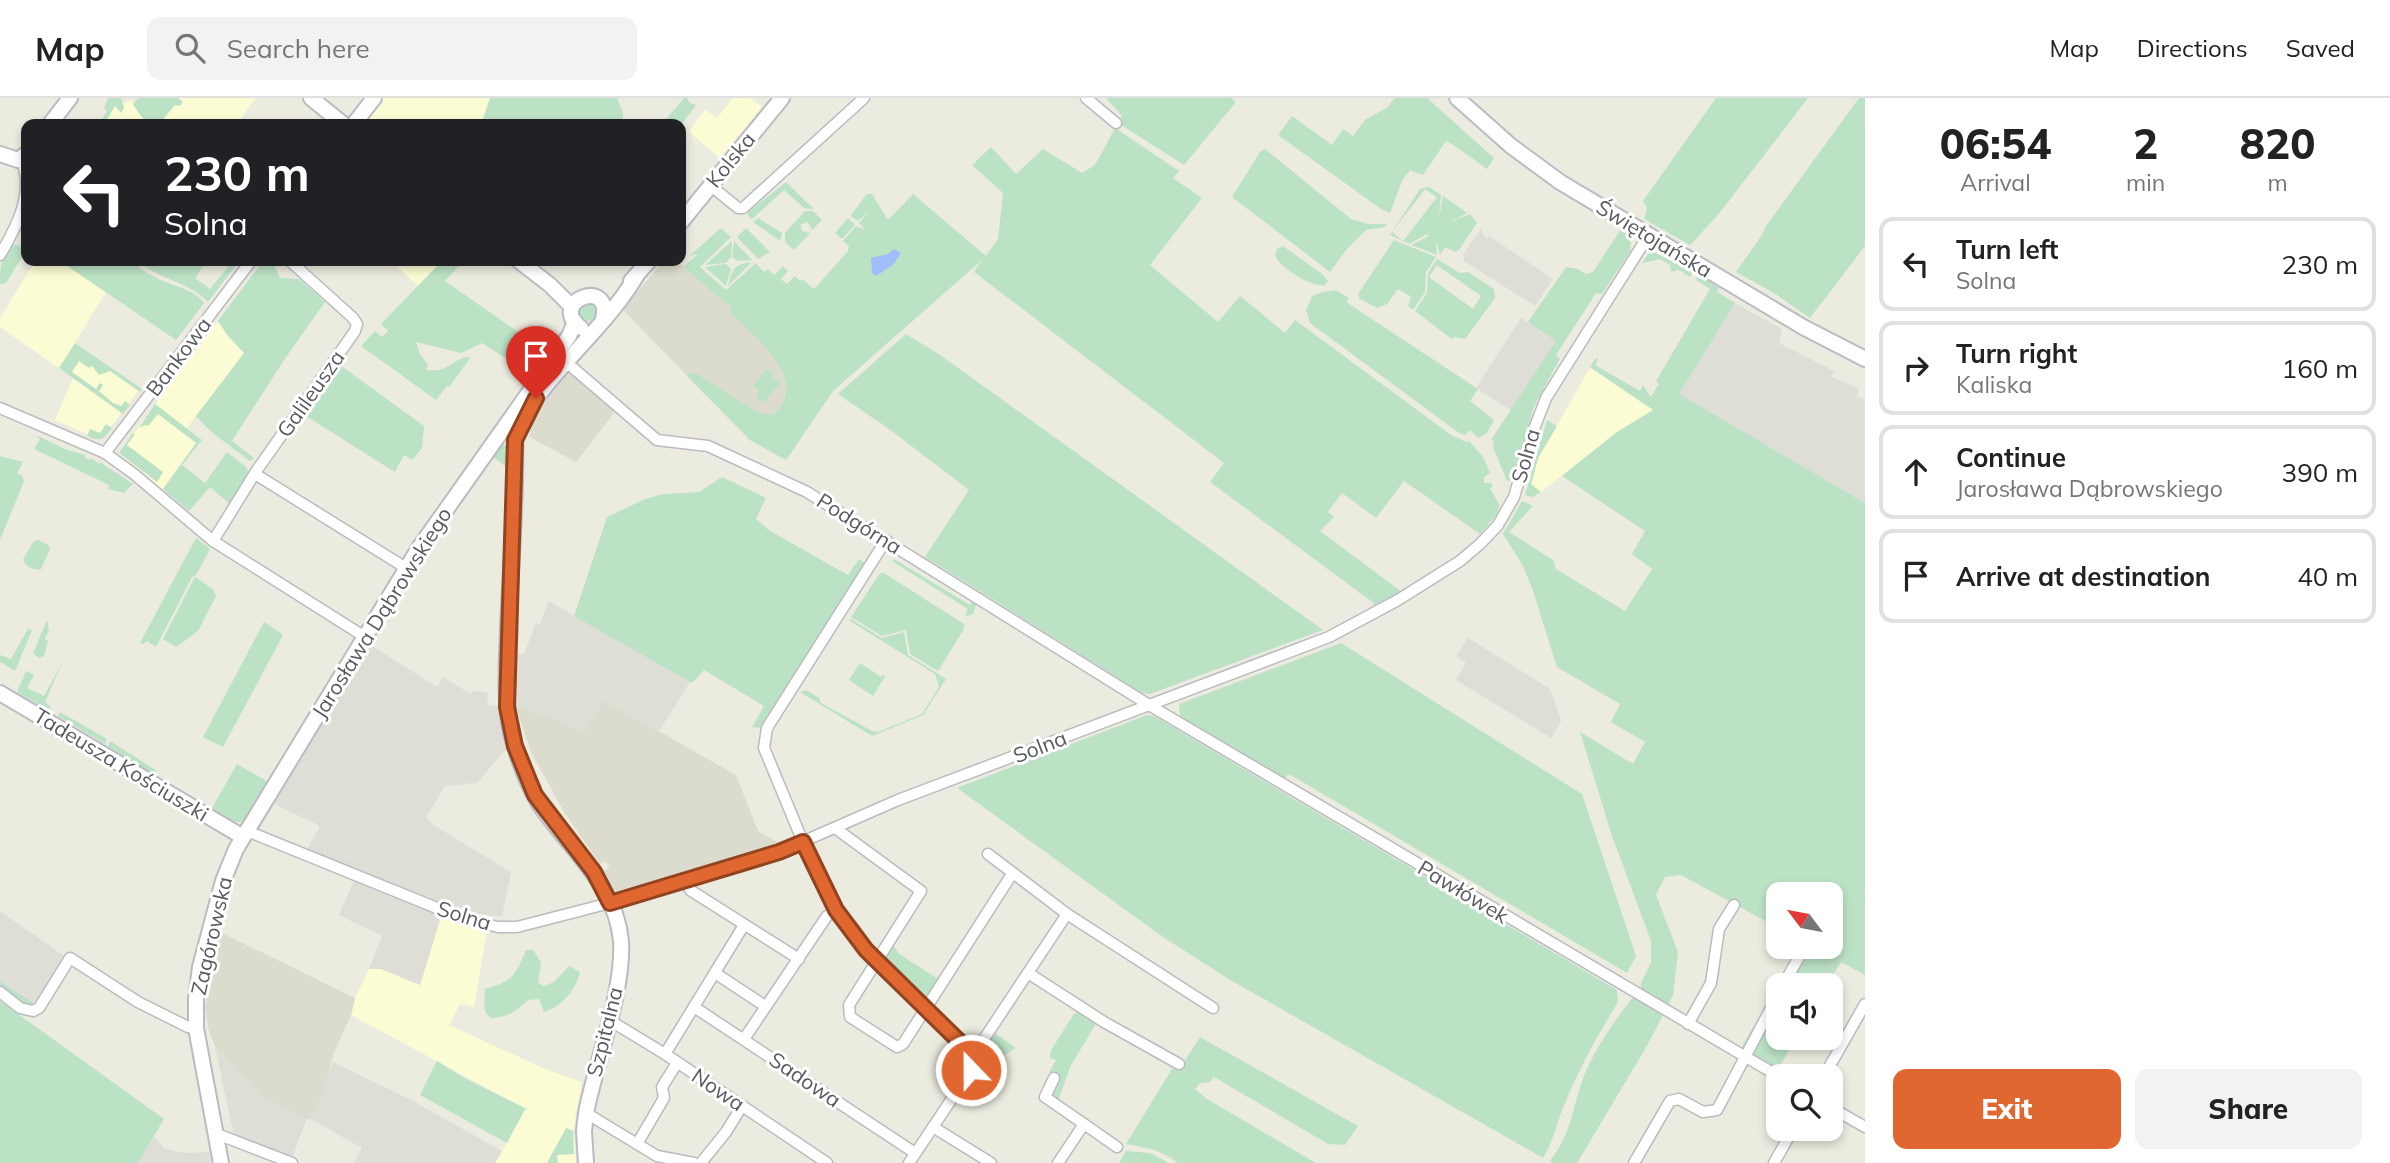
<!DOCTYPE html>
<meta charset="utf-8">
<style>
:root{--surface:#fff;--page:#f2f2f2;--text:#222;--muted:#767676;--line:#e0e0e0;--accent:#e06730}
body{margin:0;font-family:Mulish,sans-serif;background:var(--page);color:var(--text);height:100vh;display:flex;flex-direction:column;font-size:26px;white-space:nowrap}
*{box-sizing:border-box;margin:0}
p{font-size:23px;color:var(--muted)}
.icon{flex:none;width:38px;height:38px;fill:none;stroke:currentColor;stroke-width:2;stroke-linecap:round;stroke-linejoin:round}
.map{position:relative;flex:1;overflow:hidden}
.panel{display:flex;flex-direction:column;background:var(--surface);width:525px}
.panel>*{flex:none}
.hud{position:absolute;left:21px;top:21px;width:665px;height:147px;border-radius:14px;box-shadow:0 4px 10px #0003;background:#202124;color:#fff;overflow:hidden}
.needle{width:46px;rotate:302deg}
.tools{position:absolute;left:1766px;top:784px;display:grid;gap:14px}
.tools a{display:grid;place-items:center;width:77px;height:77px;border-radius:14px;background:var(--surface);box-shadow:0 4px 10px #0003;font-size:35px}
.pin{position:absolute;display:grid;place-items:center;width:60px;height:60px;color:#fff;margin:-72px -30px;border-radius:50% 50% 50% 0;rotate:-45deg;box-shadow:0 0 7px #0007}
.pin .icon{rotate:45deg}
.me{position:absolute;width:77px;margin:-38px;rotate:338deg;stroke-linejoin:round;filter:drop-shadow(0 0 5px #0008)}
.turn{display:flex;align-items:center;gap:24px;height:147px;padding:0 28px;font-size:32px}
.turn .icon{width:91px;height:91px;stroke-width:2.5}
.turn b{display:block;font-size:49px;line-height:60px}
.eta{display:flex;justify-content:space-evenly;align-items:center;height:119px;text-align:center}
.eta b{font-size:42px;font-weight:800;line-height:49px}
.action{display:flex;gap:14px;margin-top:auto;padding:14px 28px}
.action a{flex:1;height:80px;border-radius:14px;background:var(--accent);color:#fff;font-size:28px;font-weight:800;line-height:80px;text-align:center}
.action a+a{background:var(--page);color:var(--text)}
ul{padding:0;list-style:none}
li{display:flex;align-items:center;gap:21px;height:94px;margin:0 14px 10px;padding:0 14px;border:4px solid var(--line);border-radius:14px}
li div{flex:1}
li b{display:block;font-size:26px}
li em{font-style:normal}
header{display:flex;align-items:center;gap:42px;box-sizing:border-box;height:98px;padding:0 35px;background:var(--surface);border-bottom:2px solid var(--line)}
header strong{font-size:33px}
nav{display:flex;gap:38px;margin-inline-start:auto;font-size:24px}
.search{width:490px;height:63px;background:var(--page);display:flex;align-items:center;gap:18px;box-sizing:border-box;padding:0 24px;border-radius:14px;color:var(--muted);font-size:26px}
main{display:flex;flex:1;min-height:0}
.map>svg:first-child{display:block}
.commercial{fill:#fcfcd4}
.industrial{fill:#deded7}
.education{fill:#dbdbce}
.green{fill:#bce2c5;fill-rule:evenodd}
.water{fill:#a0befb}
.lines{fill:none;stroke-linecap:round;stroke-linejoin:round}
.street-casing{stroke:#babbc1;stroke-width:13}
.secondary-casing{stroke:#babcc3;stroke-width:18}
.street{stroke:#fff;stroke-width:10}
.secondary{stroke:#fff;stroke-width:14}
.route-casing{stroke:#92431f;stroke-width:18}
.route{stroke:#e06730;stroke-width:12}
.labels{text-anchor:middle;stroke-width:6;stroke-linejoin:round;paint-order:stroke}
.street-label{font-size:21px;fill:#585a60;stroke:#fff}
</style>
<header>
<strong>Map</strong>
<div class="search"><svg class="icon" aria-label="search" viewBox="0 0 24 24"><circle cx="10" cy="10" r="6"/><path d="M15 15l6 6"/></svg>Search here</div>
<nav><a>Map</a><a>Directions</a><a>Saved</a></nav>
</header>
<main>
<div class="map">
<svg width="1865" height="1065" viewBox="0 0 1865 1065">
<rect width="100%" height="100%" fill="#ebebdf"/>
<g class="commercial">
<path d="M176,0H256L237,26H159L175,7Z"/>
<path d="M379,0H490L480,26H361Z"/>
<path d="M733,0H750L762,9L720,60L689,34L705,11L717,20Z"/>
<path d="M131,2L147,26H104L115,8L124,10L123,6Z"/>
<path d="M35,163H60L106,194L75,245L140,291L105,336L94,339L55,322L73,280L0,229V220Z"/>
<path d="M391,163H442L418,188Z"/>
<path d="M218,223L228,238L245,254L187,330L202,342L182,367L186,371L166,394L119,355Z"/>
<path d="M1590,270L1654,312L1617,334L1541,394L1539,393L1531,387L1538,360Z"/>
<path d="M439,817L487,833L474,909L460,906L449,927L545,971L582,984L573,1033L576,1065H495L526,1011L351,917L355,900L369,871H381L420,887L440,822Z"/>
</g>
<g class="industrial">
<path d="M1482,129L1483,137L1487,140L1489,138L1553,181L1535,208L1464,163L1463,157Z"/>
<path d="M1735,205L1782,231L1779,245L1834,273L1832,279L1859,291L1857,299L1865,301V405L1678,296Z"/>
<path d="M1521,220L1557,243L1512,313L1476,290Z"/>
<path d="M549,503L690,584L659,633L604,602L585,634L555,621L516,609L515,555L524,556L536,525L540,526Z"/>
<path d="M1468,540L1550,591L1561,623L1551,640L1456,582L1466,565L1456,558Z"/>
<path d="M369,546L437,589L443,579L471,596L474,593L488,595L487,607L498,608L507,650L477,685L445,688L426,719L432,726L511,774L502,819L465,814L307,751L320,728L274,706Z"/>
<path d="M354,783L439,817L440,822L420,887L381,871H369L382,838L339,817Z"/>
<path d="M0,813L64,858L35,906L0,883Z"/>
<path d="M215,948L262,998L306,1022L292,1060L234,1039Z"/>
<path d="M333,964L411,1002L502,1053L495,1065H354L362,1050L311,1021Z"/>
<path d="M154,1039L164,1050L184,1055L210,1054L211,1065H138Z"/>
</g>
<g class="education">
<path d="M664,163H676L833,293L786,362L750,342L622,211Z"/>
<path d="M569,275L615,314L576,364L529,339L536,315Z"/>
<path d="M604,602L736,677L758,733L784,748L616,793L604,773L610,769L605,763L600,766L564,714L531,654L516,609L555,621L584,634Z"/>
<path d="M220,834L355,900L351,917L333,957L325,989L311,1021L306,1022L262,998L215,948L209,933L205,908Z"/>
</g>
<g class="green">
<path d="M108,0H121L124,10L121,15L115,8L104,26H99L107,13L104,10Z"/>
<path d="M138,0H178L183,4L180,8L175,7L159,26H147L133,7Z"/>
<path d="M490,0H617L623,15L622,26H490L483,22Z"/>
<path d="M684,0H687L690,5L696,7L681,27L662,26Z"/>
<path d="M1106,0H1231L1236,4L1184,67L1118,25L1122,18Z"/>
<path d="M1395,0H1427L1494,60L1487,71C1472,61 1461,51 1446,43L1423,77L1410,72L1402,83L1390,115L1381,111L1278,37L1292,18L1332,47L1343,31L1353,38L1365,22L1388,9Z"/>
<path d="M1716,0H1808L1718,117L1690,147L1644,121L1647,110L1643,103Z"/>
<path d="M1859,0H1865V148L1810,220L1774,195L1736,174L1762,137L1766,128Z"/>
<path d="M1115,30L1179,73L1173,80L1202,100L1150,167L1218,224L1240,198L1285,235L1295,222L1451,337L1467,344L1469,343L1483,359L1490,375L1484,379V385H1491L1493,388L1490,390L1500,408L1496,417L1480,436L1404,383L1376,420L1342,395L1328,414L1334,419L1320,433L1402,494L1379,508L1372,507L1375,506L1210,384L1224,365L974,174L982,162L833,293L786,362L750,342L686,277L695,275L759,315L773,317C812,282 755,239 730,215L732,210L683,169L698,156L689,158L721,130L731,139L700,169L726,192L756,165L764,174L768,171L774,177L783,168L788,173L781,181L787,186L795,178L800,183L802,181L814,191L848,153L849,148L843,143L856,128L865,132L859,125L869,113L858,123L850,118L867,96H872L888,122L913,96L986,158L998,141L1003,95L972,67L991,49L1016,76L1043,51L1082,75L1095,67Z"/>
<path d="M1265,51L1351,121L1367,126H1386L1385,129L1366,132L1346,152L1330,174L1232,99L1260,54Z"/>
<path d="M786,84L814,111L804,110L784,92L752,121L748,118V114Z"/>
<path d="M1429,89L1441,97L1439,120L1443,98L1467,115L1449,125L1470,116L1477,125L1458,153L1455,154L1445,149L1440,157L1436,143L1437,157L1411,147L1429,138L1427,136L1409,146L1390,137L1420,91ZM1425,91L1437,99L1403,143L1392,134Z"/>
<path d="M805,113H813L822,122L812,132L808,124L801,126L802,133L810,135L794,152L785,144V135Z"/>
<path d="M758,120L782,135L780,143L753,124Z"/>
<path d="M848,120L855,127L842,141L835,135Z"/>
<path d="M746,130L770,154L758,161L737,139Z"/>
<path d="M1621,131L1630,138L1631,152L1602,196L1596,195L1556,257L1560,261L1534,308L1514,378L1512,382L1507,383L1493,349L1494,343L1491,342L1556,243L1528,224L1566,169L1578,171L1586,176L1593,174Z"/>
<path d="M1394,142L1436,159L1426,174L1425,194L1413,212L1408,208L1411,199L1398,191L1387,206L1377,210L1360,201L1358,196Z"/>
<path d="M732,143L731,159L726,165L705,167Z"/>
<path d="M734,143L752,162L738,163L732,159Z"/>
<path d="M15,146L23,149L25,154L6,185L0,186C0,171 0,154 15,146Z"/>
<path d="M1283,148L1322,176L1328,183L1325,187C1311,190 1279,169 1275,157L1277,151Z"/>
<path d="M1654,154L1693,174L1690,179L1679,172L1671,174L1670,167L1660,161L1642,165L1648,156Z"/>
<path d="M1437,161L1460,175L1468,174L1494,191L1495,200L1465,241L1454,239L1452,241L1415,213L1427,195L1428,175ZM1437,167L1481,198L1473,211L1429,179Z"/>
<path d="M60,163H134C149,186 192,186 204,205L176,242Z"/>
<path d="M138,163H203L206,164L195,180L210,191L233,163H239L208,204C190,184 159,182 138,163Z"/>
<path d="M263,163H272L280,180L299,181L325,204L284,262L232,343L254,360L250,363L210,333L196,318L244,255L228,238L218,223Z"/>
<path d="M442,163H463L445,183L524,238L519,246L544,264L538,272L508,256L505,260L482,245L461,255L416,244L420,256L428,267L426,272C452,275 452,259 471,259L449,289L447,288L436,302L361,248L375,233L382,239L388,233L381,226Z"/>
<path d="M752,164L728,188C732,171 734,166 752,164Z"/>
<path d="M726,166L731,171L726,188L705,169Z"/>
<path d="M1699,176L1719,190L1717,194L1735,205L1679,296L1865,405V877L1841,864L1827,887H1778V940H1796L1777,973L1741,950L1800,849H1830V796H1778V830L1681,777L1665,779L1656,797L1678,854L1673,897L1666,911L1641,894V885L1651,864V843L1612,738L1580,634L1633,666L1645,644L1611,624L1620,606L1557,569L1532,490L1522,466L1503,436L1522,403L1533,408L1509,434L1553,462L1556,471L1625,513L1652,471L1632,456L1645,433L1562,378L1617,334L1653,312L1590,269L1596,260L1598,261L1595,267L1640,293L1643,287L1651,299L1659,286L1656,283L1710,191L1696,182Z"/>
<path d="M1335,192L1349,200L1346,204L1478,291L1470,303L1494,322L1487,335L1478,340L1470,332L1465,337L1459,335L1310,225L1306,212L1312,198L1323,194Z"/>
<circle cx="588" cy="214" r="9"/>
<path d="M906,236L940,257L1323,532L1150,596L1142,595L925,459L969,392L889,331L838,296Z"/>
<path d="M75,245L142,291L140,294L110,273L99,277L92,268L89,270L79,263L72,274L96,291L100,285L103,287L99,293L113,305L121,308L125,303L130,307L123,316L59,270Z"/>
<path d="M337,265L424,328L422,350L412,362L404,357L395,374L301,315Z"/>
<path d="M766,271L771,275L775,272L769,280L772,279L780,285L763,305L756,299L760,293L753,288Z"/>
<path d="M155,306L202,342L182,367L205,385L227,354L246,369L250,378L218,431L215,429L229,405L210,389L189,413L163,391L196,345L158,316L148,328L145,327L139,330Z"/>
<path d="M1547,322L1557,328L1538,360L1531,386L1541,394L1532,399L1525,397Z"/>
<path d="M106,326L112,330C103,342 101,344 87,338L90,331L100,335Z"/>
<path d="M133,335L135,336L127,347L163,374L157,384L119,355Z"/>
<path d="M36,337L65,351L85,357V360L90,362L91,360L99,366L100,364L133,386L124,395L108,391L109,387L34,351L40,341Z"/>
<path d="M499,347H505L508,349V370L490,357Z"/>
<path d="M0,358L23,364L17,375L22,378L24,383L0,442Z"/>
<path d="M722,379L766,400L756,421L770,433L848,477L859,461L867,466L763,630L752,629L764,608L704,572L692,585L574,518L607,419L645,401L664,396L699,394Z"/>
<path d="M196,440L210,451L196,477L192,479L156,549L147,543L143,546L140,545Z"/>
<path d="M38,442L48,447L50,451L41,471C34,473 25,468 23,462L33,444Z"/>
<path d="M894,461L970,507L974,502L976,507L973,516L967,518L965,517L968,511L892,463Z"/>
<path d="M880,475H884L964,526V531L938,573L910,556L906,532L882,538L851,519Z"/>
<path d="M195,479L213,491L216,498L198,533L176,549L163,541Z"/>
<path d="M851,521L882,540L904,534L908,557L946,581L923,617L872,638L800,594L806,592L819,600L821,605L872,633L878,634L922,616L939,589L935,576L850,523Z"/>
<path d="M47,522L49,532L45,541L48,543L44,558L39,560L33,555Z"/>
<path d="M264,524L283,537L223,649L203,639Z"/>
<path d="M28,531L32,532L15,573L0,564V557L11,561Z"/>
<path d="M1341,545L1582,696L1636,858L1627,875L1289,676L1284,682L1180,618L1179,606Z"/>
<path d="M62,565L45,604L51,609L48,613L17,594L26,573L34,577L27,590L44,598Z"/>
<path d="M860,565L881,579L883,577L885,578L873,598L849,582Z"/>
<path d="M60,614L107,641L105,646L58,618Z"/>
<path d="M1147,617L1154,618L1617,892L1618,904C1597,938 1578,973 1563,1010C1556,1027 1553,1044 1543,1060L1227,880L1163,839L957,690Z"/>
<path d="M110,643L157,673L155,677L108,648Z"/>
<path d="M237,666L270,685L248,723C235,728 223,717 212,710Z"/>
<path d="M893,846L898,855L941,883L931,899L923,898L885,860V858Z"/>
<path d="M526,852H533L541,864L538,885L544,888L554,884L569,868L580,874C576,892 561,909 544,914L539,901L528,902C515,914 508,919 491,920C481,913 485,902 485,891C513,882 515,879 526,852Z"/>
<path d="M0,883L35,906C20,911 11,900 0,891Z"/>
<path d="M1633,899L1664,915L1648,946L1577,1065H1552L1550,1063C1574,1032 1572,1006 1586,973C1597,947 1616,921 1633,899Z"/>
<path d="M0,903L164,1021L138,1065H0Z"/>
<path d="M1078,914L1086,918V923L1088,920L1097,924L1071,967L1057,1006L1053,999L1059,981L1049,974L1056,962L1050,960L1051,952L1074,916Z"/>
<path d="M995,935L1016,950L991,965L988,951L985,949Z"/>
<path d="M1200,939L1358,1028L1345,1047L1328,1046L1214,979L1210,984L1200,985L1195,991L1207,1001L1316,1065H1178C1161,1052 1146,1049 1126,1046L1172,971L1182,967Z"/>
<path d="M437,963L466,981L531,1013L525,1011L507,1045L420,997Z"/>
<path d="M566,1030L573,1033L574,1056L557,1057L558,1065H547Z"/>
<path d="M1126,1053L1150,1055L1169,1065H1119Z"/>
</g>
<path class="water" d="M894,151L901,155L894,166L876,178L872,175L871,160L888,156Z"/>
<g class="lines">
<g class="street-casing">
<g id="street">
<path d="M1086,0L1116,25"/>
<path d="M710,87L738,110H743L864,0"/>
<path d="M0,157C17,128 35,95 21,60"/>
<path d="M566,264L657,342L708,348L807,394L1149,607L1778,978"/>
<path d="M0,310L105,355L134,376L213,443L365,539"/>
<path d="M105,355L251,163"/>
<path d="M255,376L406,470"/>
<path d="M886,442L767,630L764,650L803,744L837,812L866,852L969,953L972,959L971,972L909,1065"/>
<path d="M213,443L257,372L355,233L357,226L353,220L290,163"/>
<path d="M835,730L921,793L849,907L850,919L897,949L903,946L1012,776"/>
<path d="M247,733L464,821L498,829H517L610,805L779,754L898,702L1329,539L1398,502L1460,463L1480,446L1498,427L1514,399L1534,331L1546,300L1648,138"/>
<path d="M988,756L1067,816L1213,910"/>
<path d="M686,782L690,792L799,861"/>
<path d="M715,875L765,908"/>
<path d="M1028,875L1104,924L1179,966"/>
<path d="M1783,887L1803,852"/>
<path d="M0,894L20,910L33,913L39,910L70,860L138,904L188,929L196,930"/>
<path d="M694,909L915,1055"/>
<path d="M609,922L665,956L827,1065"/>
<path d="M1688,926L1711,885L1719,831L1734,807"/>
<path d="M744,941L827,818L837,812"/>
<path d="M665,956L744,827"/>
<path d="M972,959L1067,816"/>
<path d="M1824,978L1865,906"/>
<path d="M1054,980L1045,999L1084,1026"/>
<path d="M1830,1009L1865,1029"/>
<path d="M586,1015L657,1058L694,1065"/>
<path d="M933,1029L991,1065"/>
<path d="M217,1036L292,1065"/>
<path d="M637,1046L664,1000L662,989L677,965"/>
<path d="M701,1065L726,1034L742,1008"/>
<path d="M1058,1065L1084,1026L1117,1049"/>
<path d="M1634,1065L1670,1003L1679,1001L1703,1014L1717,1012L1778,897"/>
<path d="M1774,1065L1793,1031"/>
</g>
</g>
<g class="secondary-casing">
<g id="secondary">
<path d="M311,0L343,26"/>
<path d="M1457,0L1511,48L1560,84L1803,229L1865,261"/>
<path d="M50,26L70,0"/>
<path d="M354,26L374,0"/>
<path d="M0,56L18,62L26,56"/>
<path d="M681,124L782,0"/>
<path d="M519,163L550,187L572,209"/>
<path d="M631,183L649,163"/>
<path d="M581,230C546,204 613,178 603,221"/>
<path d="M534,303C566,259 609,224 637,177"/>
<path d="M520,312L515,327C517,394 511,462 508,529C507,564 504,600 511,635C517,658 526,683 538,704C567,749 616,785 621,843C624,894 596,963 586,1015L584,1033L586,1065"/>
<path d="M0,595L243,739"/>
<path d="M221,1065L196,930V901L200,869L223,783L236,751L419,450L569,238L575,224"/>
</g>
</g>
<use href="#street" class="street"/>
<use href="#secondary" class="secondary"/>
</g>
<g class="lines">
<g class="route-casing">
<path id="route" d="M536,300L515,342L507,609L515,648L535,697L594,774L610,805L779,754L803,744L836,812L866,852L969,953L972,959L971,972"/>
</g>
<use href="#route" class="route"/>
</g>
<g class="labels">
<g class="street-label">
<text transform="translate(731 62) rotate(-51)" y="7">Kolska</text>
<text transform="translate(1654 141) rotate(31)" y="7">Świętojańska</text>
<text transform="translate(179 259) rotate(-53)" y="7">Bankowa</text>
<text transform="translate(311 296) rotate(-55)" y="7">Galileusza</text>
<text transform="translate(1526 358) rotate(-74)" y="7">Solna</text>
<text transform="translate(859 426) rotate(32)" y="7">Podgórna</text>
<text transform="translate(382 515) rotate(-58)" y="7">Jarosława Dąbrowskiego</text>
<text transform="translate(1040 649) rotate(-21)" y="7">Solna</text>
<text transform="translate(121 667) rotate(31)" y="7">Tadeusza Kościuszki</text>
<text transform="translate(1463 794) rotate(31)" y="7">Pawłówek</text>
<text transform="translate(464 818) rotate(17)" y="7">Solna</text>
<text transform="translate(212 838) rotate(-77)" y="7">Zagórowska</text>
<text transform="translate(605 934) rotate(-76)" y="7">Szpitalna</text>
<text transform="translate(805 982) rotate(34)" y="7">Sadowa</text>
<text transform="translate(718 992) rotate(34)" y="7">Nowa</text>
</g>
</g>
</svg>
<div class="tools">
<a><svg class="needle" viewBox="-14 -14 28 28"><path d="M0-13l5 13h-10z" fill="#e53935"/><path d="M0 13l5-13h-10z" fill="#767676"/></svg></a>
<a><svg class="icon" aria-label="sound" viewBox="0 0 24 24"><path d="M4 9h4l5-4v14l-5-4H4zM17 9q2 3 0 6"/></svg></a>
<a><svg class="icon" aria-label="search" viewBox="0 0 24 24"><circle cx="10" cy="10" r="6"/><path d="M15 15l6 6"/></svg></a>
</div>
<div class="pin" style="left:536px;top:300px;background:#d93025"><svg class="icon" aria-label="arrive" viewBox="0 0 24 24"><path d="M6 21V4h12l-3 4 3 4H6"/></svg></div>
<svg class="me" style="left:971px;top:972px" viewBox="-20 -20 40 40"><circle r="17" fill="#e06730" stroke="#fff" stroke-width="3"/><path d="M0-11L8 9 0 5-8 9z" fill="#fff"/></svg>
<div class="hud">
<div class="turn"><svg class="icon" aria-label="left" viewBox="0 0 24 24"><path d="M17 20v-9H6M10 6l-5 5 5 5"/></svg><div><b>230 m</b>Solna</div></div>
</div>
</div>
<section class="panel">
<div class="eta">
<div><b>06:54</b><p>Arrival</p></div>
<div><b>2</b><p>min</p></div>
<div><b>820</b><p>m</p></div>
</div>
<ul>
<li><svg class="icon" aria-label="left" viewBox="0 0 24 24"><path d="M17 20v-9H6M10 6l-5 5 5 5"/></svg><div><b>Turn left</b><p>Solna</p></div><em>230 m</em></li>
<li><svg class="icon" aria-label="right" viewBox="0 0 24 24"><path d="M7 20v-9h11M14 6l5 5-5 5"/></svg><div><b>Turn right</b><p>Kaliska</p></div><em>160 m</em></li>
<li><svg class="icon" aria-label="ahead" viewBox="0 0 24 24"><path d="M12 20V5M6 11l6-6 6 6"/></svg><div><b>Continue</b><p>Jarosława Dąbrowskiego</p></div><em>390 m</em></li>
<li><svg class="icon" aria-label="arrive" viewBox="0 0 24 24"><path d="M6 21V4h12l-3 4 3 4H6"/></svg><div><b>Arrive at destination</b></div><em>40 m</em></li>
</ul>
<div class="action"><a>Exit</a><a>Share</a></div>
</section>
</main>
